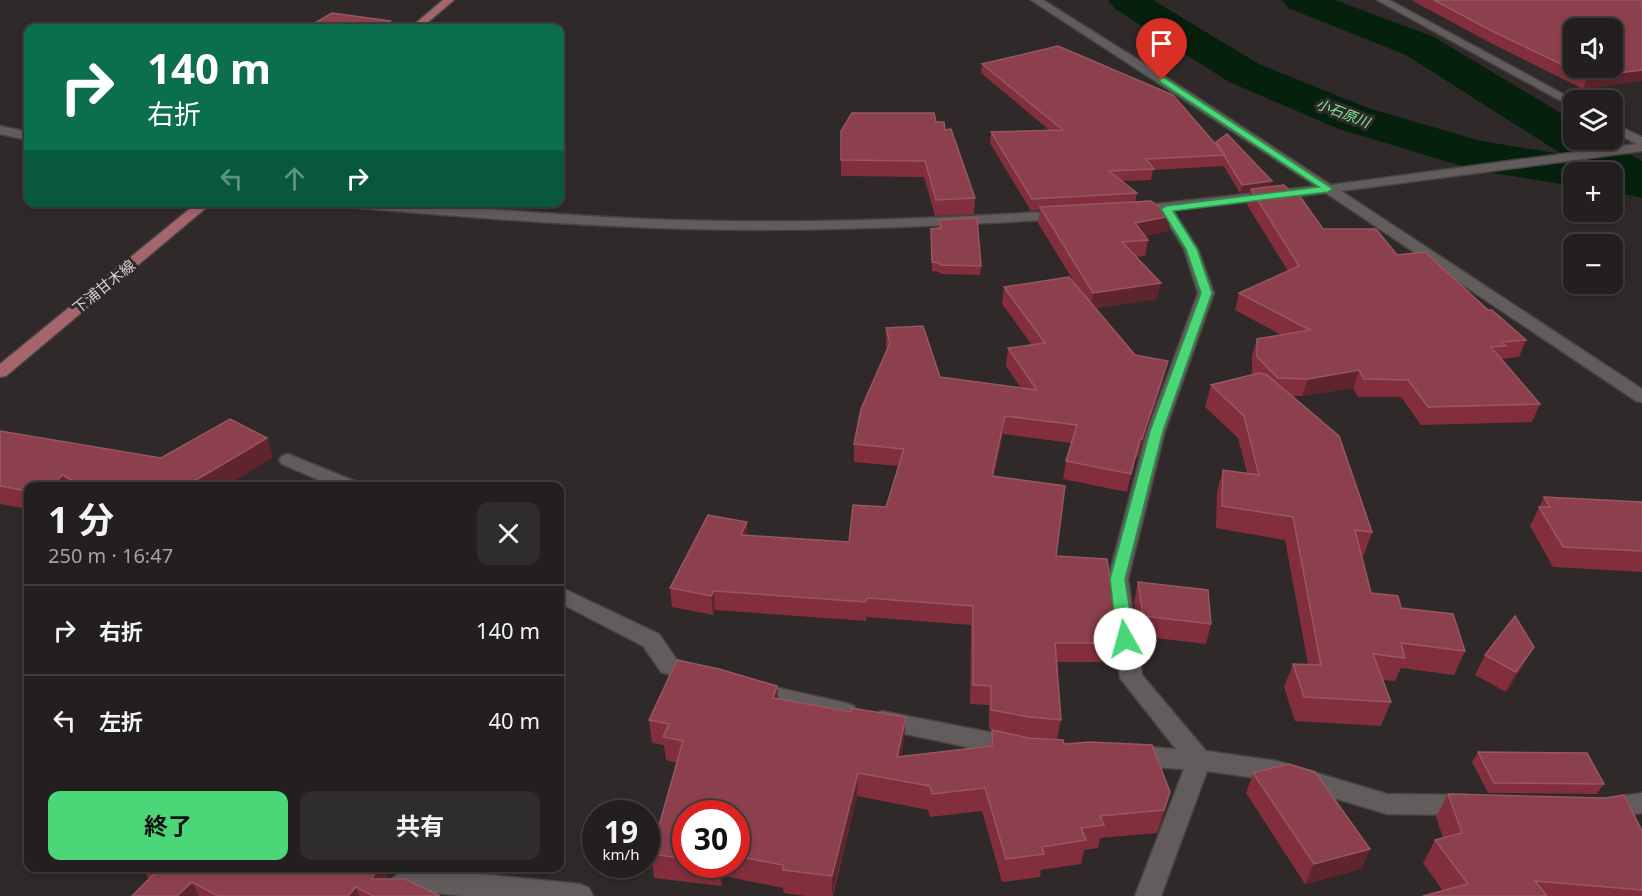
<!DOCTYPE html>
<html lang="ja">
<meta charset="utf-8">
<style>
:root{--surface:#231f1f;--page:#2f2c2c;--text:#f1f3f6;--muted:#a3a2a4;--line:#403d3d;--accent:#4bd677}
body{margin:0;font-family:"Noto Sans","Noto Sans JP",sans-serif;background:var(--page);color:var(--text);height:100vh;display:flex;flex-direction:column;font-size:22px;white-space:nowrap}
*{box-sizing:border-box;margin:0}
p{font-size:20px;color:var(--muted)}
.icon{flex:none;width:33px;height:33px;fill:none;stroke:currentColor;stroke-width:2;stroke-linecap:round;stroke-linejoin:round}
.map{position:relative;flex:1;overflow:hidden}
.drawer{position:absolute;left:24px;top:482px;width:540px;height:390px;display:flex;flex-direction:column;background:var(--surface);border-radius:12px;box-shadow:0 3px 9px #0003,0 0 0 2px var(--line)}
.drawer>*{flex:none}
.banner{position:absolute;left:24px;top:24px;width:540px;height:183px;border-radius:12px;box-shadow:0 3px 9px #0003,0 0 0 2px var(--line);background:#0b6e4f;color:#fff;overflow:hidden}
.controls{position:absolute;left:1563px;top:18px;display:grid;gap:12px}
.controls a{display:grid;place-items:center;width:60px;height:60px;border-radius:12px;background:var(--surface);box-shadow:0 3px 9px #0003,0 0 0 2px var(--line);font-size:30px}
.speed{position:absolute;left:582px;top:800px;display:flex;gap:12px;font-size:30px;font-weight:700;text-align:center}
.speed>*{display:grid;place-content:center;width:78px;height:78px;border-radius:50%;background:var(--surface);box-shadow:0 3px 9px #0003,0 0 0 2px var(--line);line-height:1}
.speed small{font-size:15px;font-weight:400}
.speed .limit{border:9px solid #d22;background:#fff;color:#111}
.pin{position:absolute;display:grid;place-items:center;width:51px;height:51px;color:#fff;margin:-62px -26px;border-radius:50% 50% 50% 0;rotate:-45deg;box-shadow:0 0 6px #0007}
.pin .icon{rotate:45deg}
.me{position:absolute;width:66px;margin:-33px;rotate:353deg;stroke-linejoin:round;filter:drop-shadow(0 0 4px #0008)}
.turn{display:flex;align-items:center;gap:21px;height:126px;padding:0 24px;font-size:27px}
.turn .icon{width:78px;height:78px;stroke-width:2.5}
.turn b{display:block;font-size:42px;line-height:51px}
.lanes{display:flex;align-items:center;height:57px;padding:0 24px;background:#0003;justify-content:center;gap:30px;direction:ltr}
.lanes .off{opacity:.35}
.round{display:grid;place-items:center;flex:none;width:63px;height:63px;border-radius:12px;background:var(--page)}
.summary{display:flex;align-items:center;justify-content:space-between;height:102px;padding:0 24px}
h1{font-size:36px;font-weight:700;line-height:45px}
.cta{display:flex;gap:12px;margin-top:auto;padding:12px 24px}
.cta a{flex:1;height:69px;border-radius:12px;background:var(--accent);color:#111;font-size:24px;font-weight:700;line-height:69px;text-align:center}
.cta a+a{background:var(--page);color:var(--text)}
ul{padding:0;list-style:none}
li{display:flex;align-items:center;gap:18px;height:90px;padding:0 24px;border-top:2px solid var(--line)}
li div{flex:1}
li b{display:block;font-size:22px}
li em{font-style:normal}
.map>svg:first-child{display:block}
.lines{fill:none;stroke-linecap:round;stroke-linejoin:round}
.river{fill:#05200d;fill-rule:evenodd}
.minor-casing{stroke:#484444;stroke-width:3}
.major-casing{stroke:#484444;stroke-width:3}
.minor{fill:#625c5c;fill-rule:evenodd}
.major{fill:#a4666c;fill-rule:evenodd}
.wall{fill:#832e3d;fill-rule:evenodd}
.shaded-wall{fill:#5e252e}
.building{fill:#8c404d;stroke:#975662;stroke-width:1.5;fill-rule:evenodd}
.route{fill:#4bd677;stroke:#318b4d;stroke-width:1.5}
.labels{text-anchor:middle;stroke-width:6;stroke-linejoin:round;paint-order:stroke}
.far-water-label{font-size:14px;font-style:italic;fill:#7fee9b;stroke:#2f2929}
.street-label{font-size:15px;fill:#d4d1d1;stroke:#2f2929}
</style>
<div class="map">
<svg width="1642" height="896" viewBox="0 0 1642 896">
<rect width="100%" height="100%" fill="#2f2929"/>
<g class="lines">
<path class="river" d="M1108,0H1153L1259,64L1371,109L1481,141L1562,154L1406,55L1288,8L1282,0H1335L1434,37L1574,121V140H1605L1642,161V198L1624,194L1612,186V172H1574V186L1475,170L1339,129L1229,82L1114,8Z"/>
<g class="minor-casing">
<g id="minor">
<path d="M1031,0H1043L1183,88L1331,185L1637,144L1612,131V123L1642,137V151L1341,191L1642,389V402L1636,401L1326,193L1173,210L1198,249L1214,293L1165,431L1128,579L1142,675L1206,751L1277,761L1387,794L1466,795L1475,798L1478,805L1475,812L1466,815L1387,814L1277,781L1207,771L1161,896H1135L1184,769L1134,766L1126,763L1122,756L1126,749L1134,746L1176,749L1120,678L1108,579L1147,431L1198,293L1184,249L1161,212L1138,214L1131,210L1138,206L1316,186Z"/>
<path d="M1377,0H1389L1574,100V108Z"/>
<path d="M0,126L28,132V140L0,134Z"/>
<path d="M329,202C434,202 540,215 645,219C784,225 923,219 1062,211L1069,215L1062,219C938,226 814,232 689,229C571,226 453,216 335,206Z"/>
<path d="M288,454L357,482L359,486H333L282,464L279,460L282,456Z"/>
<path d="M560,587L659,634L677,660L703,668L706,674L703,680L695,682L661,672L643,646L560,603Z"/>
<path d="M756,683L846,703L854,706L858,712L854,718L846,721L748,698L745,692L748,686Z"/>
<path d="M882,711L1014,737L1022,740L1026,747L1022,754L1014,757L882,729L874,726L870,720L874,714Z"/>
<path d="M1642,793V813L1605,818L1596,814L1593,807L1596,800Z"/>
<path d="M410,867L580,884L589,888L593,896H462L416,891L411,896H381C387,883 397,872 410,867Z"/>
</g>
</g>
<g class="major-casing">
<g id="major">
<path d="M443,0H454L421,28H410Z"/>
<path d="M198,202H213L6,376L0,377V364Z"/>
</g>
</g>
<use href="#minor" class="minor"/>
<use href="#major" class="major"/>
</g>
<g class="wall">
<path d="M1411,0H1642V81L1583,89L1489,42Z"/>
<path d="M982,64L1215,143L1216,142L1323,229L1397,255L1488,310L1526,340L1519,357L1501,359L1540,404L1532,422L1421,425L1401,397H1358L1353,388L1302,396H1293L1372,532L1364,555H1361L1371,593L1401,608L1465,651L1454,675L1401,668L1395,681L1383,680L1391,702L1381,726L1295,721L1284,687L1293,664H1308L1285,540L1216,528L1217,492L1223,470L1247,473L1238,438L1205,407L1211,385L1252,375V356L1257,339L1281,335L1235,310L1239,293L1288,271L1247,205L1250,192L1240,193L1223,165V166L1153,170L1151,180L1122,181L1137,193L1135,202L1168,231L1145,236L1148,240L1145,256L1135,257L1157,299L1096,308L1135,355L1164,378L1138,457H1136L1127,492L1063,479L1066,461L1071,443L1003,434L994,476L1056,556L1110,580L1120,643L1116,662H1057L1061,720L1057,739L1026,737L989,729V705L970,704L971,625L866,617V621L715,610L713,615L672,607L670,588L748,536L849,542L886,507L898,466L854,462V444L887,350L886,345V328L940,377L1021,388L1006,366L1008,348L1032,345L1002,304L1004,287L1076,285L1038,223L1040,210L1031,211L990,143L991,132L1049,130L981,73Z"/>
<path d="M936,122L945,130L975,198L974,214L935,216L924,177L841,176V131Z"/>
<path d="M939,220L981,266L980,275L940,274L939,272L932,271L931,229L938,228Z"/>
<path d="M0,431L161,458L267,438L273,457L226,486H28V509L0,504Z"/>
<path d="M1544,497L1642,502V572L1553,567L1530,526Z"/>
<path d="M1138,582L1211,624L1206,644L1139,636L1134,602Z"/>
<path d="M1534,647L1523,666L1506,692L1475,675L1485,655Z"/>
<path d="M777,686L778,699L904,740L901,756L990,746L992,730L1064,744L1170,792L1164,815L1157,833L1100,838L1098,848L1084,850L1081,864L1041,870L1040,877L1002,882L982,811L930,817L928,810L857,796L833,896H805L784,893L783,888L724,876L721,886L654,878L651,854L677,763L666,760L664,745L652,743L649,720ZM686,813H736V864H686Z"/>
<path d="M1478,752L1604,784L1597,794L1488,793L1472,762Z"/>
<path d="M1253,773L1370,849L1361,869L1305,884L1246,793Z"/>
<path d="M1448,794L1642,831V896H1423L1443,891L1423,863L1435,840L1443,838L1436,817Z"/>
<path d="M142,867H383L387,877L385,879L440,896H132L149,879Z"/>
</g>
<g class="shaded-wall">
<path d="M390,21L391,28H376Z"/>
<path d="M1642,70V81L1583,89L1588,77Z"/>
<path d="M1272,181L1270,189H1251L1250,192L1240,193L1242,185Z"/>
<path d="M1171,216L1168,231L1133,238L1135,223Z"/>
<path d="M1161,283L1157,299L1090,309L1093,293Z"/>
<path d="M1168,361L1164,378L1138,457L1142,439Z"/>
<path d="M1359,370L1353,388L1302,396L1308,379Z"/>
<path d="M1005,416L1003,434L990,494L992,476Z"/>
<path d="M267,438L273,457L226,486H186Z"/>
<path d="M1140,439L1136,457L1127,492L1131,474Z"/>
<path d="M63,475L69,486H50Z"/>
<path d="M747,522L748,541L741,535Z"/>
<path d="M714,591L715,610L713,615L711,596Z"/>
<path d="M1534,647L1523,666L1506,692L1516,672Z"/>
<path d="M777,686L778,709L773,698Z"/>
<path d="M906,717L904,740L896,780L897,757Z"/>
<path d="M858,773L857,796L832,896V876Z"/>
<path d="M1170,792L1164,815L1157,833L1164,810Z"/>
<path d="M1370,849L1361,869L1305,884L1314,864Z"/>
<path d="M719,864H723L724,876L721,886Z"/>
<path d="M375,867H383L387,877L384,881L372,879Z"/>
<path d="M192,882L199,896H177Z"/>
<path d="M356,887L359,896H348Z"/>
</g>
<g class="building">
<path d="M1434,0H1642V70L1588,77L1492,31ZM1574,28H1612V68H1574Z"/>
<path d="M332,13L390,21L376,28H306Z"/>
<path d="M1058,46L1173,95L1225,155L1146,159L1154,169L1109,171L1137,193L1032,199L991,132L1063,130L982,64Z"/>
<path d="M852,113H934L936,122H944L945,130L951,129L975,198L936,200L925,161L841,160V131Z"/>
<path d="M1227,134L1272,181L1242,185L1225,157V155L1216,142Z"/>
<path d="M1284,185L1294,195H1299L1323,229H1376L1397,255L1425,252L1488,310H1492L1526,340L1501,342L1506,346L1491,347L1540,404L1428,407L1408,380L1364,379L1359,370L1308,379L1278,378L1257,357V339L1310,330L1239,293L1299,266L1251,189Z"/>
<path d="M1151,201L1171,216L1135,223L1148,240L1122,242L1161,283L1093,293L1040,207Z"/>
<path d="M977,218L981,266L940,265V263L932,262L931,229L941,228L939,220Z"/>
<path d="M1069,277L1135,355L1168,361L1142,439H1140L1131,474L1066,461L1077,425L1005,416L992,476L1065,486L1056,556L1107,559L1110,580H1112L1120,643H1055L1061,720L1029,717L991,710V686L973,685V606L867,598L866,602L714,591L711,596L670,588L708,515L747,522L741,535L849,542L853,505L886,507L904,449L854,444L861,409L890,343L886,328L923,326L940,377L1037,390L1008,348L1045,343L1004,287Z"/>
<path d="M1259,373L1267,375L1339,436L1372,532L1355,530L1371,593L1398,596L1401,608L1453,614L1465,651L1401,643L1405,658L1373,654L1391,702L1304,697L1293,664L1321,665L1293,517L1222,506L1223,470L1259,475L1244,416L1211,385Z"/>
<path d="M230,419L267,438L186,486H82L63,475L50,486H28V491L0,486V431L161,458Z"/>
<path d="M1544,497L1642,502V551L1563,547L1539,507H1550Z"/>
<path d="M1138,582L1208,590L1211,624L1143,616Z"/>
<path d="M1515,616L1534,647L1516,672L1485,655Z"/>
<path d="M677,660L719,669L777,686L773,698L851,712L852,708L906,717L897,757L992,746V730L1029,738L1063,740L1064,744L1090,742L1152,745L1170,792L1164,810L1100,816L1104,825L1081,828L1086,840L1042,847L1044,854L1006,859L985,788L932,794L930,786L858,773L832,876L783,870V865L736,856V813H686V859L651,854L683,741L663,737L669,724L649,720Z"/>
<path d="M1478,752L1587,753L1604,784L1494,783Z"/>
<path d="M1288,764L1315,772L1370,849L1314,864L1253,773Z"/>
<path d="M1448,794L1606,798L1624,795L1642,831V890L1535,881L1547,896H1423L1468,884L1435,840L1462,833Z"/>
<path d="M154,867H377L372,879H405L440,896H373L356,887L348,896H218L192,882L177,896H132L159,869Z"/>
</g>
<path class="route" d="M1160,78H1165L1333,189L1328,192L1173,211L1197,249L1212,293L1163,431L1125,579L1134,639L1131,643H1120L1117,639L1110,579L1150,431L1201,293L1186,249L1161,209L1166,206L1319,187L1160,82Z"/>
<g class="labels">
<g class="far-water-label">
<text transform="translate(1343 113) rotate(21)" y="5">小石原川</text>
</g>
<g class="street-label">
<text transform="translate(104 287) rotate(-39)" y="5">下浦甘木線</text>
</g>
</g>
</svg>
<div class="controls">
<a><svg class="icon" aria-label="sound" viewBox="0 0 24 24"><path d="M4 9h4l5-4v14l-5-4H4zM17 9q2 3 0 6"/></svg></a>
<a><svg class="icon" aria-label="layers" viewBox="0 0 24 24"><path d="M12 4l9 5-9 5-9-5zM3 14l9 5 9-5"/></svg></a>
<a>+</a>
<a>−</a>
</div>
<div class="speed"><div>19<small>km/h</small></div><div class="limit">30</div></div>
<div class="pin" style="left:1162px;top:80px;background:#d93025"><svg class="icon" aria-label="arrive" viewBox="0 0 24 24"><path d="M6 21V4h12l-3 4 3 4H6"/></svg></div>
<svg class="me" style="left:1125px;top:639px" viewBox="-20 -20 40 40"><circle r="19" fill="#fff"/><path d="M0-13L10 11 0 6-10 11z" fill="#4bd677"/></svg>
<div class="banner">
<div class="turn"><svg class="icon" aria-label="right" viewBox="0 0 24 24"><path d="M7 20v-9h11M14 6l5 5-5 5"/></svg><div><b>140 m</b>右折</div></div>
<div class="lanes"><svg class="icon off" aria-label="left" viewBox="0 0 24 24"><path d="M17 20v-9H6M10 6l-5 5 5 5"/></svg><svg class="icon off" aria-label="ahead" viewBox="0 0 24 24"><path d="M12 20V5M6 11l6-6 6 6"/></svg><svg class="icon" aria-label="right" viewBox="0 0 24 24"><path d="M7 20v-9h11M14 6l5 5-5 5"/></svg></div>
</div>
<section class="drawer">
<div class="summary"><div><h1>1 分</h1><p>250 m · 16:47</p></div><a class="round"><svg class="icon" aria-label="close" viewBox="0 0 24 24"><path d="M6 6l12 12M18 6L6 18"/></svg></a></div>
<ul>
<li><svg class="icon" aria-label="right" viewBox="0 0 24 24"><path d="M7 20v-9h11M14 6l5 5-5 5"/></svg><div><b>右折</b></div><em>140 m</em></li>
<li><svg class="icon" aria-label="left" viewBox="0 0 24 24"><path d="M17 20v-9H6M10 6l-5 5 5 5"/></svg><div><b>左折</b></div><em>40 m</em></li>
</ul>
<div class="cta"><a>終了</a><a>共有</a></div>
</section>
</div>
